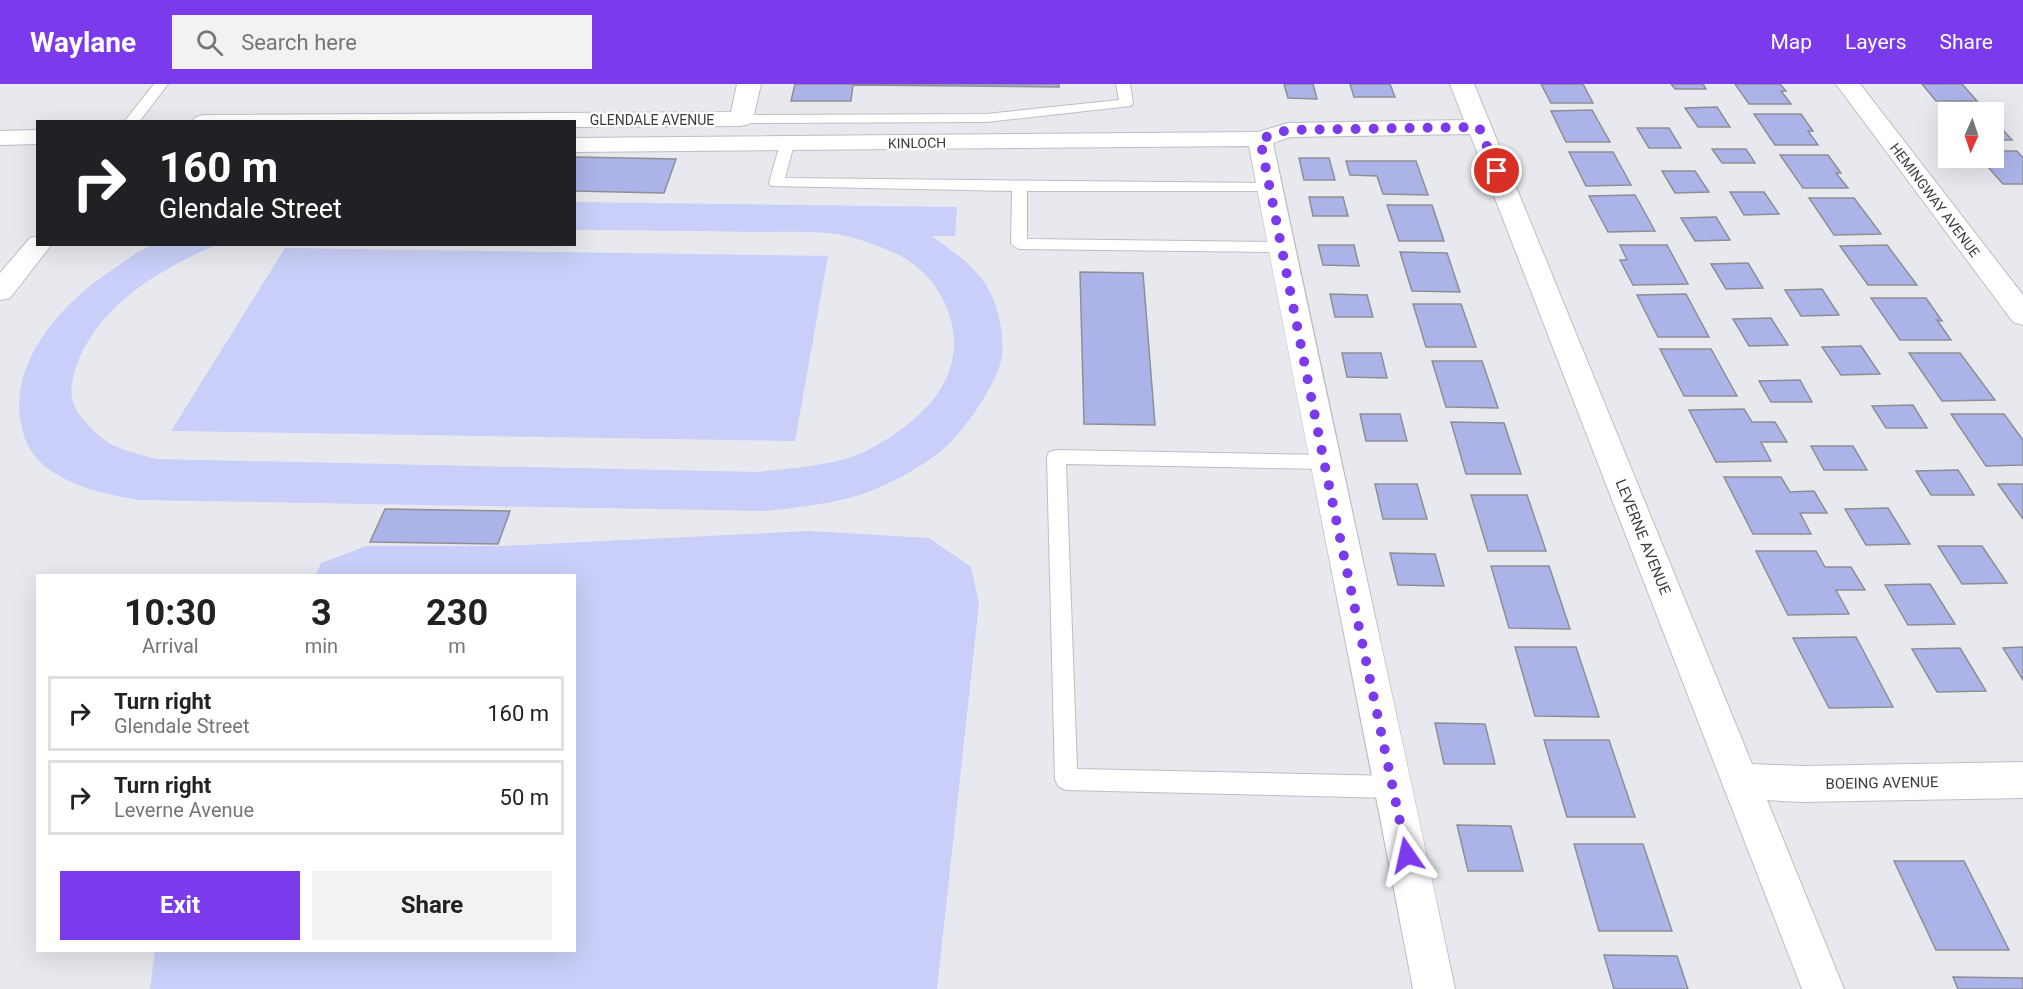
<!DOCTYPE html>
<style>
:root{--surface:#fff;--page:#f2f2f2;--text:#222;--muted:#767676;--line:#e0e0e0;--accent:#7c3aed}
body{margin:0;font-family:Roboto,sans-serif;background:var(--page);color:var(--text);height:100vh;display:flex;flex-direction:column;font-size:22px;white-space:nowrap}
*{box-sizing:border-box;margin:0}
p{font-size:20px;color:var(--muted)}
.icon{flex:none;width:33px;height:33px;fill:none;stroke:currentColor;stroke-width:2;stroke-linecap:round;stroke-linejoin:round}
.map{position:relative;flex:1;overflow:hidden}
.panel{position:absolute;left:36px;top:490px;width:540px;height:378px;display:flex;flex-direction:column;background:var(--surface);border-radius:0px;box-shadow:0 6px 24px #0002}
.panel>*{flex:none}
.top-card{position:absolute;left:36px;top:36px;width:540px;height:126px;border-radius:0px;box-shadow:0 6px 24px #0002;background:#202124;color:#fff;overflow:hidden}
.needle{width:39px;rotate:183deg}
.tools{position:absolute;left:1938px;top:18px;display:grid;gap:12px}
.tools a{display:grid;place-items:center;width:66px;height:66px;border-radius:0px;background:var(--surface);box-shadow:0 6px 24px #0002;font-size:30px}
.pin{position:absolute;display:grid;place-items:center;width:51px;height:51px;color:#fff;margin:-26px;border:3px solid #fff;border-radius:50%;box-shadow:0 2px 6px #0007}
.me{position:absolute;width:66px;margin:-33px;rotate:349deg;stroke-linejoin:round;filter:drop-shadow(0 0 4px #0008)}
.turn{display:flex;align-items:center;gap:21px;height:126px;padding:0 24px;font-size:27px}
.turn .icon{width:78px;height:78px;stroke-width:2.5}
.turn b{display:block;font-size:42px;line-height:51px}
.eta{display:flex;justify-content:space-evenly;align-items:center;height:102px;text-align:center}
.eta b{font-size:36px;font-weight:700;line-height:42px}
.primary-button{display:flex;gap:12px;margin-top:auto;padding:12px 24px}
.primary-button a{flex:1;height:69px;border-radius:0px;background:var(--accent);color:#fff;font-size:24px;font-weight:700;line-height:69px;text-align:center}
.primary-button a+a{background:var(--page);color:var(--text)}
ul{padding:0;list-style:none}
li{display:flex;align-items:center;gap:18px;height:75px;margin:0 12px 9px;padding:0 12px;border:3px solid var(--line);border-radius:0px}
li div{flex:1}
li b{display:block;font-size:22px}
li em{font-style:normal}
header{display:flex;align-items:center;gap:36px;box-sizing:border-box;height:84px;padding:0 30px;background:var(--accent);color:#fff}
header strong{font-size:28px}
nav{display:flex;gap:33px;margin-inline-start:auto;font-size:21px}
.search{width:420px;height:54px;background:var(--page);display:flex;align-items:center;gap:15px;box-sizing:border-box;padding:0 21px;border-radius:0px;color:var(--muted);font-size:22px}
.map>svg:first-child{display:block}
.green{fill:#c9cff8}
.building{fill:#acb3e9;stroke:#8e8f94;stroke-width:1.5}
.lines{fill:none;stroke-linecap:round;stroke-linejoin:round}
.service-casing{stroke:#bdbec3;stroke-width:2}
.minor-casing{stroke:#bdbec3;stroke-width:2}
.service{fill:#fff;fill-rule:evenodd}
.minor{fill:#fff;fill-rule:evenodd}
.route{stroke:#7c3aed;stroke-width:10;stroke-dasharray:0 18}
.labels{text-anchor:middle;stroke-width:5;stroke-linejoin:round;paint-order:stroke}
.far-street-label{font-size:14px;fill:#3b3c3e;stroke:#fff}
.street-label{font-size:15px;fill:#3b3c3e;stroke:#fff}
</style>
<header>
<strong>Waylane</strong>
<div class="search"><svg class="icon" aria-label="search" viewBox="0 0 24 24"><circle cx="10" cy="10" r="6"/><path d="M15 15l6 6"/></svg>Search here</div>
<nav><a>Map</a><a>Layers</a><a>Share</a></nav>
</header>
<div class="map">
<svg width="2023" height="905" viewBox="0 0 2023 905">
<rect width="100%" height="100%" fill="#e8e9ef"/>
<g class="green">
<path d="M575,118L957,123L955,152H931C953,167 978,184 990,208C999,226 1004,251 1002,271C1000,296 962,351 942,366C920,384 889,401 862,410C832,420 799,423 768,427L139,416C104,410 70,403 42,380C30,369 24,355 21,340C9,281 57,225 102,193C116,184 141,163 157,160C175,157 198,160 216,161C160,185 97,222 76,283C70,303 68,317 82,334C91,345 103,357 117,363C129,368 143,371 156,375L757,388C790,384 834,382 864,368C892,354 920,334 938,309C967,267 954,214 917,183C903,171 882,163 864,157C833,145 789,148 756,148C696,147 635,146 575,146Z"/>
<path d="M285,164L828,172L795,357L171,347Z"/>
<path d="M809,447L929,454L971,483L979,520L937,905H150L155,867H574V492H315L321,479L366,462H502Z"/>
</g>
<g class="building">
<path d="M795,0H1059V3L853,1L851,17H791Z"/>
<path d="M1284,0H1313L1317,15L1288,14Z"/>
<path d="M1350,0H1390L1395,13H1354Z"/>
<path d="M1541,0H1583L1593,19H1551Z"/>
<path d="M1671,0H1703L1706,5H1675Z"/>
<path d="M1735,0H1780L1786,7H1781L1791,20H1749Z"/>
<path d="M1922,0H1962L1977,17H1936Z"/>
<path d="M1717,23L1730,43H1698L1685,24Z"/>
<path d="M1943,25H1984L1987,28H1948V32Z"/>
<path d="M1592,26L1610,58H1566L1551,27Z"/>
<path d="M1754,30H1801L1813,47H1808L1818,61H1775Z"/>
<path d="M1994,36L2012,56H1994Z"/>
<path d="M1637,44H1669L1681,64H1649Z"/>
<path d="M1712,65H1746L1755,79H1722Z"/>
<path d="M1994,67H2017L2023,74V100H2003L1980,74H1994Z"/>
<path d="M1569,68H1613L1631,101L1586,102Z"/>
<path d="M1780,71H1828L1841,89H1836L1848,104H1803Z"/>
<path d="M574,73L676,75L664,109L574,107Z"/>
<path d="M1299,74H1329L1335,96H1304Z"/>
<path d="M1346,77H1416L1428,111L1383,110L1377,92L1350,91Z"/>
<path d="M1662,87H1695L1709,108L1675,109Z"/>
<path d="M1730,108H1764L1779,130L1744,131Z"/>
<path d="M1635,111L1655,147L1608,148L1589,112Z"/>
<path d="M1309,113H1343L1348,132H1313Z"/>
<path d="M1809,114H1854L1881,150L1834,151Z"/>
<path d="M1387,121H1432L1444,157H1399Z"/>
<path d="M1716,133L1730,156L1695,157L1681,134Z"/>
<path d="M1318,161H1354L1359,182L1323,181Z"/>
<path d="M1620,161H1667L1688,200L1633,201L1620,176H1627Z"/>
<path d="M1887,161L1917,201H1868L1840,162Z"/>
<path d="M1400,168L1447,169L1460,208L1412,207Z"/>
<path d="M1748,179L1763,204L1726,205L1711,180Z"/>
<path d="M1080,188L1143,189L1155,341L1084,340Z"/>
<path d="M1822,205L1839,231L1801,232L1785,206Z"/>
<path d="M1330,210L1367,211L1373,233H1335Z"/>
<path d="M1686,210L1709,253H1658L1637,211Z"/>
<path d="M1871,214H1926L1942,237L1937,236L1951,256H1900Z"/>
<path d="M1413,220H1461L1476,263H1426Z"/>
<path d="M1771,234L1788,261L1749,262L1733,235Z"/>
<path d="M1861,262L1880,290L1841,291L1822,263Z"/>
<path d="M1660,265H1711L1737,312H1684Z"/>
<path d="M1342,269H1381L1387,294L1347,293Z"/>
<path d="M1909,269H1960L1995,316L1942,317Z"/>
<path d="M1432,277H1482L1498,324L1446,323Z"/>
<path d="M1800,296L1812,318H1771L1759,297Z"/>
<path d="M1913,321L1927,344H1886L1872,322Z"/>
<path d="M1744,325L1752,338H1775L1787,358H1761L1771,377L1716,378L1689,326Z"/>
<path d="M1360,330H1400L1407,357H1366Z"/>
<path d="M1951,330H2004L2023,356V381L1986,382Z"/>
<path d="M1451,338L1504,339L1521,390H1466Z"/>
<path d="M1811,362H1853L1867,386H1824Z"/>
<path d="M1958,386L1974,411H1931L1916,387Z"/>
<path d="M1724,393H1781L1790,408L1814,407L1827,429H1800L1811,450H1753Z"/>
<path d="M1375,400H1417L1427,435H1383Z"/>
<path d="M1998,400H2023V435Z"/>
<path d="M1471,411H1527L1546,467H1488Z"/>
<path d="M1888,424L1910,460L1866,461L1845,425Z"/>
<path d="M385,425L510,427L498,460L370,458Z"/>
<path d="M1938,462H1982L2007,499L1962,500Z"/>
<path d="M1756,467H1816L1825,483H1851L1865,506H1836L1849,530L1788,531Z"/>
<path d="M1390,469L1435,470L1444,502L1398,501Z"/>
<path d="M1491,482H1549L1570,545L1509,544Z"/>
<path d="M1930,500L1955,540L1908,541L1885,501Z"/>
<path d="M1856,553L1893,623L1829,624L1793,554Z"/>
<path d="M1515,563H1576L1599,633L1535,632Z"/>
<path d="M2023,563V596L2003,564Z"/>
<path d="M1960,564L1986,607L1937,608L1912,565Z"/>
<path d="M1435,639L1485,640L1495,680H1444Z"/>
<path d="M1544,656H1609L1635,733H1567Z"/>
<path d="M1457,741L1511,742L1523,787H1468Z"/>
<path d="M1574,760H1643L1672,847H1599Z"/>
<path d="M1894,777H1964L2009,866H1936Z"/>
<path d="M1604,871L1677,872L1688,905H1614Z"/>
<path d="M1953,893L2023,894V905H1958Z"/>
</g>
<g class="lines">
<g class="service-casing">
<g id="service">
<path d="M154,0H168L139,38H124Z"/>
<path d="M1116,0H1130L1133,19L1131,22L986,38L741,39L734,35L741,31L986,30L1119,16Z"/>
<path d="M787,56L794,60L785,94L1269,99L1277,104L1274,107H1027V155L1281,158L1289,163L1281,168L1019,165L1011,160L1012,107L771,102L769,99L780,60Z"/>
<path d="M1056,366L1324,371L1331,373L1333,378L1331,383L1324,385L1066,380L1077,685L1394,692L1402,695L1405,703L1402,711L1394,714L1066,706L1058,702L1055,695L1047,373L1049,368Z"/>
</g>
</g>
<g class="minor-casing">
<g id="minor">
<path d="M737,0H761L753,35L749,40L741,42L574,43V38H192L196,33L204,31L731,28Z"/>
<path d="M1450,0H1474L1752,680L1801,682L2023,678V714L1801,718L1767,716L1844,905H1802L1470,50L1290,53L1273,59C1332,341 1396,623 1455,905H1413C1360,624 1302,344 1249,62L574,68V54L1258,48L1288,39L1464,36Z"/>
<path d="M1836,0H1860L2023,211V241L2013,238Z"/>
<path d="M38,46V60L0,61V47Z"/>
<path d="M38,152V160H52L10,214L0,216V189L30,154Z"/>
</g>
</g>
<use href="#service" class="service"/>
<use href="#minor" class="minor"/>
</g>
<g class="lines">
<path class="route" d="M1407,771L1324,378L1260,55L1288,46L1479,43L1497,87"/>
</g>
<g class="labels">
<g class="far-street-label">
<text x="652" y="41">GLENDALE AVENUE</text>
<text transform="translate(917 59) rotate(-1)" y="5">KINLOCH</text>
<text transform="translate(1935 116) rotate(53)" y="5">HEMINGWAY AVENUE</text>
</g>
<g class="street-label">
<text transform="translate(1643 453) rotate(68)" y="5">LEVERNE AVENUE</text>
<text transform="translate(1882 699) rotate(-1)" y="5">BOEING AVENUE</text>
</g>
</g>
</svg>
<div class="tools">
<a><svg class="needle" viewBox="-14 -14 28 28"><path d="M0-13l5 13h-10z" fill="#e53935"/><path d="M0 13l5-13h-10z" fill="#767676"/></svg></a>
</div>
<div class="pin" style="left:1497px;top:87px;background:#d93025"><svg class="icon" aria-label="arrive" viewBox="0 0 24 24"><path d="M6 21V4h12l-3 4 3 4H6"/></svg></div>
<svg class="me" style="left:1407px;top:771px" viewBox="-20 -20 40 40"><path d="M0-17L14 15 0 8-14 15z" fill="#7c3aed" stroke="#fff" stroke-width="4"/></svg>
<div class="top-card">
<div class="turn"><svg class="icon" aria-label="right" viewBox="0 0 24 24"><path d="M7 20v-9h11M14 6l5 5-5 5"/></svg><div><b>160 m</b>Glendale Street</div></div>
</div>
<section class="panel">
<div class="eta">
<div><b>10:30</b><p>Arrival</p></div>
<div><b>3</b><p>min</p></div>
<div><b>230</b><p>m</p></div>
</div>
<ul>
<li><svg class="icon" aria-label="right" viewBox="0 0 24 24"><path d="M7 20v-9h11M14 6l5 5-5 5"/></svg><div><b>Turn right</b><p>Glendale Street</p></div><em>160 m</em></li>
<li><svg class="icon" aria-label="right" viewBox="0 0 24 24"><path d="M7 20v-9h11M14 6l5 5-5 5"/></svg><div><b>Turn right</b><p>Leverne Avenue</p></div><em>50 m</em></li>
</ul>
<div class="primary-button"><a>Exit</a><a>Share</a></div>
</section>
</div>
